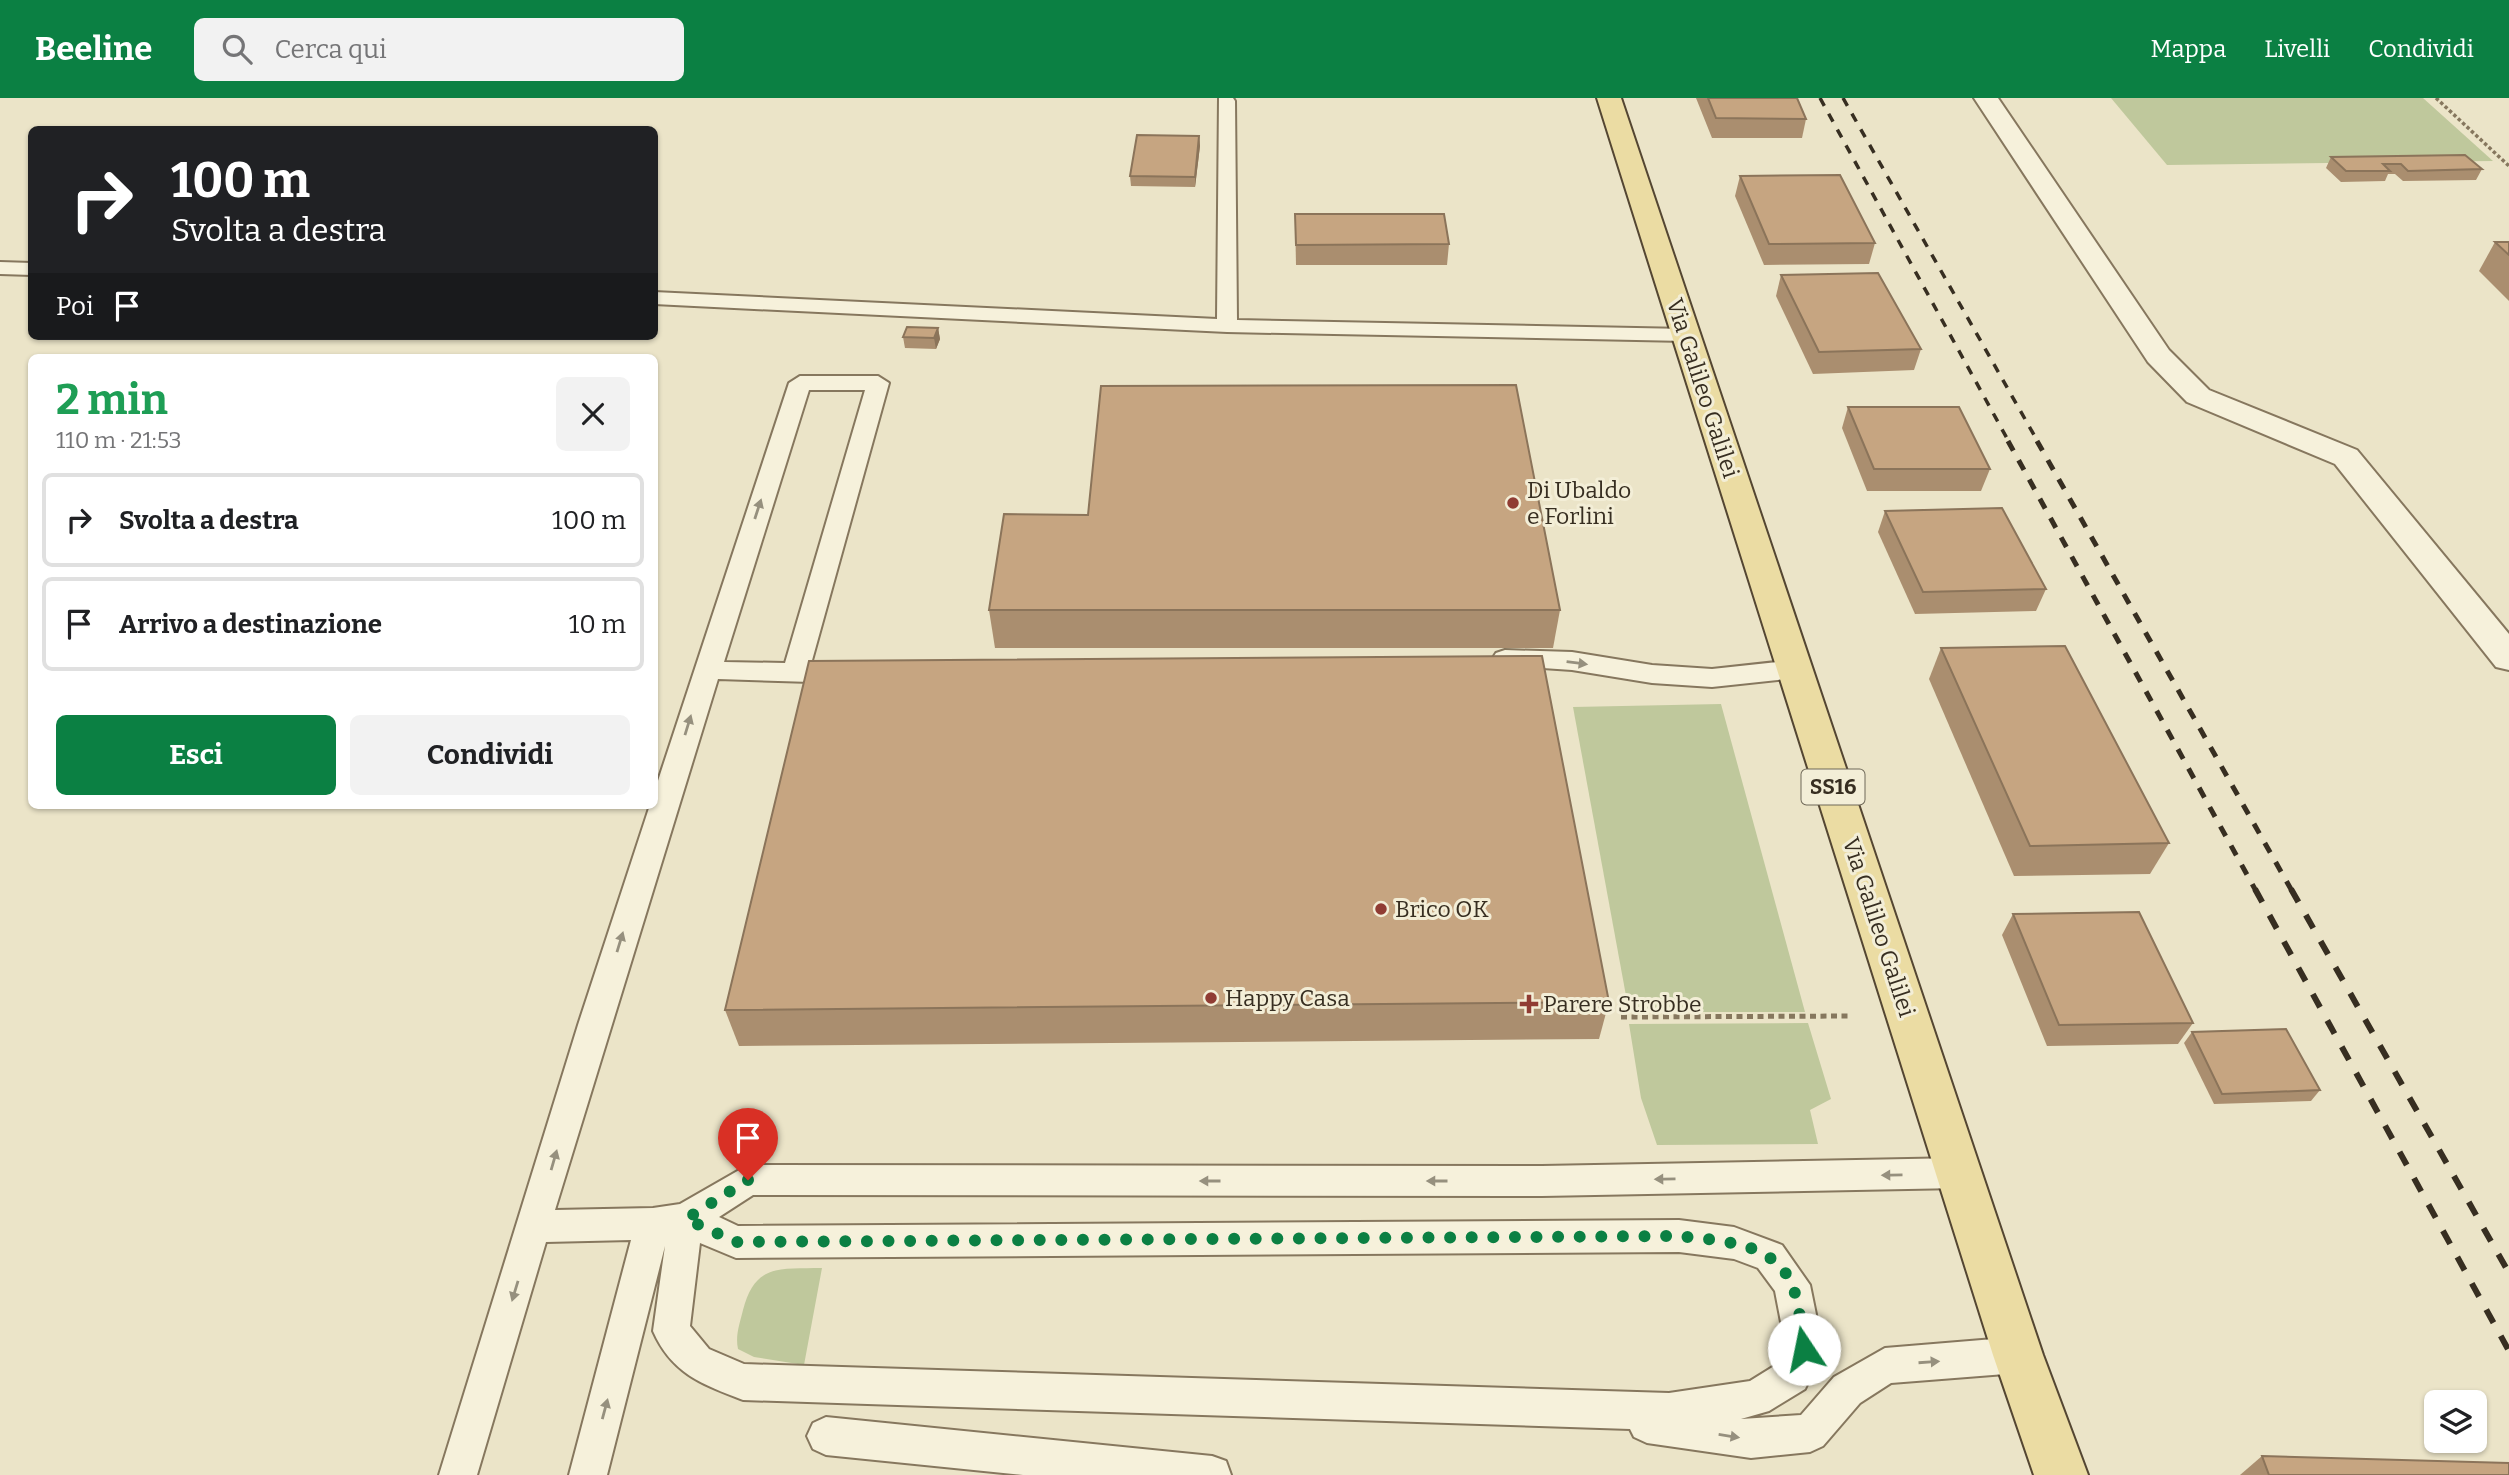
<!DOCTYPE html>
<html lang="it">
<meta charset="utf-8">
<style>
:root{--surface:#fff;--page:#f2f2f2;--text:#202124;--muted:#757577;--line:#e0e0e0;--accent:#0b8043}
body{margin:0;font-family:Bitter,serif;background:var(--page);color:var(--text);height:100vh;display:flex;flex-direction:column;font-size:26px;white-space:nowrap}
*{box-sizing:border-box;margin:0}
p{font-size:23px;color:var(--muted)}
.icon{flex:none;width:38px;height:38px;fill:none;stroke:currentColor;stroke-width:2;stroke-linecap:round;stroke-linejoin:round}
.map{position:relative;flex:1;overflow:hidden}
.panel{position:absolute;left:28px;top:256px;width:630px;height:455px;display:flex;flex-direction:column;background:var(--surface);border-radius:10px;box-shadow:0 2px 5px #0004}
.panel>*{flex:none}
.top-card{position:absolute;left:28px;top:28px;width:630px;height:214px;border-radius:10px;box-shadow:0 2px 5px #0004;background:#202124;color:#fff;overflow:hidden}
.fabs{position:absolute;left:2424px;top:1292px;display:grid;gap:14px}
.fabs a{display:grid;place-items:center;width:63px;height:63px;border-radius:10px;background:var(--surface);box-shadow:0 2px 5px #0004;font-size:35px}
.pin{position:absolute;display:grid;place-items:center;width:60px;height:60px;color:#fff;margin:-72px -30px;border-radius:50% 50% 50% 0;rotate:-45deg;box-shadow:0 0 7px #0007}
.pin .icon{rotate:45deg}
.me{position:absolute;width:77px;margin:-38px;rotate:349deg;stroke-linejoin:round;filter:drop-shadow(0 0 5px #0008)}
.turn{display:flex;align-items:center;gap:24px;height:147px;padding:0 28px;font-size:32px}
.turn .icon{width:91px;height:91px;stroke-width:2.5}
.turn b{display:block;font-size:49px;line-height:60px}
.then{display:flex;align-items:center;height:66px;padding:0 28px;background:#0003;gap:14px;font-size:26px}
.round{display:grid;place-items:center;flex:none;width:74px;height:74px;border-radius:10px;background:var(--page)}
.headline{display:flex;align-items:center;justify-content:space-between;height:119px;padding:0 28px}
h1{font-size:42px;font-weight:700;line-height:52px;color:#1e9e55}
.primary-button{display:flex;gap:14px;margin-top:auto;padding:14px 28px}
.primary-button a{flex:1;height:80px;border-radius:10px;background:var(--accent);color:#fff;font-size:28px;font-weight:700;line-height:80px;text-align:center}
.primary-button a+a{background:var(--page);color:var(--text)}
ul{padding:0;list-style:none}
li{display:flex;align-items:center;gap:21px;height:94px;margin:0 14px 10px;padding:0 14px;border:4px solid var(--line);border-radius:10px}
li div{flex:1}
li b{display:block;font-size:26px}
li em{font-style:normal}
header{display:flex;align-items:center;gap:42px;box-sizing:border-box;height:98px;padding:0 35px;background:var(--accent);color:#fff}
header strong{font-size:33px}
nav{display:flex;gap:38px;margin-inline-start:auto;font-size:24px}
.search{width:490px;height:63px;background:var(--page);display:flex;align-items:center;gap:18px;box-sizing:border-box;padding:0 24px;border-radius:10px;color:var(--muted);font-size:26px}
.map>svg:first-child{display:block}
.green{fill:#bfc89c}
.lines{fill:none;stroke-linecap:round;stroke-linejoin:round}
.service-casing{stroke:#86775e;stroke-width:4}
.minor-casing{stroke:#86775e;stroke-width:4}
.primary-casing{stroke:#544632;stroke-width:4}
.path-far1{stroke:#86775e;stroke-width:3.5;stroke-dasharray:3.5 2.5;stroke-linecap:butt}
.path{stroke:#86775e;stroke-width:5;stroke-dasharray:6 4.5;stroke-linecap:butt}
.service{fill:#f6f1db;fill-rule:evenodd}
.minor{fill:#f6f1db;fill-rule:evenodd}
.primary{fill:#ebdca3;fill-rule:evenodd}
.rail-far2{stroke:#372e21;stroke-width:3.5;stroke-dasharray:9 9;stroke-linecap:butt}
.rail-far1{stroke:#372e21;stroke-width:5;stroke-dasharray:11 11;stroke-linecap:butt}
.rail{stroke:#372e21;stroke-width:6;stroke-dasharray:15 15;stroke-linecap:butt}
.wall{fill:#aa8e6f}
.shaded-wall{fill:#8b745a}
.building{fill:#c6a581;stroke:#8b745a;stroke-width:2}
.oneway{fill:#96907e}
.route{stroke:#0b8043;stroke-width:12;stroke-dasharray:0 21.6}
.poi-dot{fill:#903c33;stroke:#f3eed7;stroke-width:2.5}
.labels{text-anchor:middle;stroke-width:6;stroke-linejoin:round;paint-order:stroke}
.shield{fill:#f3eed7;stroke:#6f6858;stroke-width:2}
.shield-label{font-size:21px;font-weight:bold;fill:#372e21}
.street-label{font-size:23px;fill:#372e21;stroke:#f3eed7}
.poi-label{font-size:23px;fill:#372e21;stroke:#f3eed7;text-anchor:start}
</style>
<header>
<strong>Beeline</strong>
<div class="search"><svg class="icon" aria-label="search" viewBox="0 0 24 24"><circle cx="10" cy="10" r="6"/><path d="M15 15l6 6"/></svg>Cerca qui</div>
<nav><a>Mappa</a><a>Livelli</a><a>Condividi</a></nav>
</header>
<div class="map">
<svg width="2509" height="1377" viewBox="0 0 2509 1377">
<rect width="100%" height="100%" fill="#ebe4c8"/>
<g class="green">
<path d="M2111,0H2423L2493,63L2167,67Z"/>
<path d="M1721,606L1805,914H1629L1573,609Z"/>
<path d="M1808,925L1831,1001L1810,1012L1818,1046L1657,1047L1641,1000L1629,926Z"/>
<path d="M822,1170L804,1267L754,1259L738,1251C735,1237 740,1225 743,1212C755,1165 780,1171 822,1170Z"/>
</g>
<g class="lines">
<g class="service-casing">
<g id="service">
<path d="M1219,0H1233L1235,3L1237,222L1686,231L1697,237L1686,243L1227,234L654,206V194L1217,221Z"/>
<path d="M0,164L32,165V177L0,176Z"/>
<path d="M800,278H878L889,285L811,566L820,569L824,575L820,581L811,584L718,581L555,1112L653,1110L680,1106L748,1067L1542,1068L1960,1060L1972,1064L1977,1075L1972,1086L1960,1090L1542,1098L753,1097L719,1119L738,1128L1679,1122L1734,1129L1782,1147L1810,1187L1823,1251L1805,1291L1769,1313L1741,1321L1801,1317L1834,1279L1885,1250L2018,1239L2031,1245L2036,1257L2031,1269L2018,1275L1891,1285L1860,1305L1823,1348L1810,1354L1751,1360L1647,1345L1634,1339L1630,1331L743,1302C702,1286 672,1276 653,1233L665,1148L607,1377H569L631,1142L546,1144L477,1377H439L578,927L650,707H654V695L789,285ZM809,292H865L785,565L724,564ZM700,1145L736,1160L1679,1154L1734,1161L1758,1170L1775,1193L1786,1250L1779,1265L1750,1283L1669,1295L744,1266L709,1251L690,1228Z"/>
<path d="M1505,552L1572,554L1652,567L1712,571L1795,562L1804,565L1808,571L1804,577L1795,580L1712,589L1652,585L1572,572L1496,567L1492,561L1496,555Z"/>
<path d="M826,1319L1212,1358L1226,1363L1231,1377H1023L826,1357L813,1351L807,1338L813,1325Z"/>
</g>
</g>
<g class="minor-casing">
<path id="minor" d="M1974,0H1998L2169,252L2209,292L2357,352L2509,536V572L2496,569L2335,366L2187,304L2148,264Z"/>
</g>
<g class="primary-casing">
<path id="primary" d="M1597,0H1621L2043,1257L2088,1377H2034L1993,1257Z"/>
</g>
<path class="path-far1" d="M2436,0L2509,68"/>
<path class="path" d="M1621,919L1850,918"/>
<use href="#service" class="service"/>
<use href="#minor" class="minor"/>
<use href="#primary" class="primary"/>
<g class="rail-far2">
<path d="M1820,0L2009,344"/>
<path d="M1843,0L2038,344"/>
</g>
<g class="rail-far1">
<path d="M2008,343L2256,793"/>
<path d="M2037,343L2292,793"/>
</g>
<g class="rail">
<path d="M2255,791L2509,1253"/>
<path d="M2291,791L2509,1175"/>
</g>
</g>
<g class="wall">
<path d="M1696,0H1797L1806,21L1802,40H1712Z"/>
<path d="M1199,38L1200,48L1195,89L1131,88L1130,78Z"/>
<path d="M2331,59L2482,71L2476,82L2403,83L2395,76H2388L2385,83L2341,84L2326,70Z"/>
<path d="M1740,78L1875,145L1869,166L1764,167L1735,98Z"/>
<path d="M1295,116L1449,146L1447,167H1296Z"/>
<path d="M2495,144H2509V203L2479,173Z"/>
<path d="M1781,177L1921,251L1914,272L1813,276L1776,198Z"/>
<path d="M938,230L940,241L936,251L905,250L903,239Z"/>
<path d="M1848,309L1990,371L1981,393H1867L1842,330Z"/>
<path d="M1885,413L2046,491L2036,513L1915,516L1878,434Z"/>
<path d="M989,512H1560L1553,550H995Z"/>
<path d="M1941,550L2169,745L2150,776L2014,778L1929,581Z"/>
<path d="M2013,816L2193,925L2178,946L2047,948L2002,837Z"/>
<path d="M1609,904L1599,941L739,948L725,912Z"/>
<path d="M2192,934L2320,992L2311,1003L2214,1006L2184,945Z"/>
<path d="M2262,1358L2509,1377H2240Z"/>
</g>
<g class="shaded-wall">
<path d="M1199,38L1200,48L1195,89V79Z"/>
<path d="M938,230L940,241L936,251L934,240Z"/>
</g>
<g class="building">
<path d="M1708,0H1797L1806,21L1716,20Z"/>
<path d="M1137,37L1199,38L1195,79L1130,78Z"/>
<path d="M2465,57L2482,71L2408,73L2401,66H2383L2390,73H2346L2331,59Z"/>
<path d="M1840,77L1875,145L1769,146L1740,78Z"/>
<path d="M1295,116H1444L1449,146L1296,147Z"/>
<path d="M2495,144H2509V157Z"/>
<path d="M1878,175L1921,251L1819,254L1781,177Z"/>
<path d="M907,229L938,230L934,240L903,239Z"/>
<path d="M1516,287L1560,512H989L1004,416L1088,417L1101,288Z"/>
<path d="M1848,309H1959L1990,371H1874Z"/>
<path d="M2002,410L2046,491L1923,494L1885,413Z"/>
<path d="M2065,548L2169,745L2030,748L1941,550Z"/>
<path d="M1542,558L1609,904L725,912L809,563Z"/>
<path d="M2139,814L2193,925L2059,927L2013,816Z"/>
<path d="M2286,931L2320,992L2222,996L2192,934Z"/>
<path d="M2262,1358L2509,1365V1377H2269Z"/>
</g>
<defs><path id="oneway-solid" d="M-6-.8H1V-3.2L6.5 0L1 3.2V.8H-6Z" transform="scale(1.75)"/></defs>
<g class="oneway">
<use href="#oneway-solid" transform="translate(758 411) rotate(-72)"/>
<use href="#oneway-solid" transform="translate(1577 565) rotate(7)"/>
<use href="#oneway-solid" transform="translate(688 627) rotate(-73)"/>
<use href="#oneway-solid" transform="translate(620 844) rotate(-73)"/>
<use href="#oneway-solid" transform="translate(554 1062) rotate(-74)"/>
<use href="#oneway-solid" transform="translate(1892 1077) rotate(179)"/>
<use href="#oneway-solid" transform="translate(1665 1081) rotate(179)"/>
<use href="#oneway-solid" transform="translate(1210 1083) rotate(-180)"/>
<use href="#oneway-solid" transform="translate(1437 1083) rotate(-180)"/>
<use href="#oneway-solid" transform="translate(515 1193) rotate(107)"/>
<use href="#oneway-solid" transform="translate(1929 1264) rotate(-4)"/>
<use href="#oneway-solid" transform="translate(605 1311) rotate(-75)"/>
<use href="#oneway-solid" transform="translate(1729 1338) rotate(9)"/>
</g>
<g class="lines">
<path class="route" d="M748,1082L686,1121L736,1144L1679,1138C1719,1143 1774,1143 1792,1187C1800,1206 1801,1231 1804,1251"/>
</g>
<g class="poi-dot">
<circle cx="1513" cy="405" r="7"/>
<circle cx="1381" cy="811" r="7"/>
<circle cx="1211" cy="900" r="7"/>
<path d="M1525.5 895.5h7v7h7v7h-7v7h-7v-7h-7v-7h7z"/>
</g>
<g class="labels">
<rect class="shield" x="1801.5" y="671.5" width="63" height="35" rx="5"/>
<g class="shield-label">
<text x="1833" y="696">SS16</text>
</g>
<g class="street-label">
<text transform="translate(1703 290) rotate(72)" y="8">Via Galileo Galilei</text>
<text transform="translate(1879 829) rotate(72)" y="8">Via Galileo Galilei</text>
</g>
<g class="poi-label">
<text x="1527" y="400">Di Ubaldo<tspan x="1527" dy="26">e Forlini</tspan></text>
<text x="1395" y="819">Brico OK</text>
<text x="1225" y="908">Happy Casa</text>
<text x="1543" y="914">Parere Strobbe</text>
</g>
</g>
</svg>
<div class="fabs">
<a><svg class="icon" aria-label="layers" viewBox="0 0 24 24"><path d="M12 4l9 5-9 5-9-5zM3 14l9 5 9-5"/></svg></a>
</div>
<div class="pin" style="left:748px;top:1082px;background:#d93025"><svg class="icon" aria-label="arrive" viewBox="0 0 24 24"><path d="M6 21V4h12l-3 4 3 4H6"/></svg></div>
<svg class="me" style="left:1804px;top:1251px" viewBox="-20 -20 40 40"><circle r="19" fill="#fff"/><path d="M0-13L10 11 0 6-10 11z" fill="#0b8043"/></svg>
<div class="top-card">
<div class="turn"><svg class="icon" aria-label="right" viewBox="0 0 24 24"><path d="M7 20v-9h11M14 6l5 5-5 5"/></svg><div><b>100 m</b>Svolta a destra</div></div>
<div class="then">Poi<svg class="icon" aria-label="arrive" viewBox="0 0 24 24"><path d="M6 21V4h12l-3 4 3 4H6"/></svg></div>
</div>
<section class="panel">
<div class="headline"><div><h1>2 min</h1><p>110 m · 21:53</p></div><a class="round"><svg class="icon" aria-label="close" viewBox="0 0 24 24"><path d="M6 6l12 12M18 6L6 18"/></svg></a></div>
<ul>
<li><svg class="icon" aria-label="right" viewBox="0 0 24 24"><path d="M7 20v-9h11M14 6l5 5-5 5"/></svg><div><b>Svolta a destra</b></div><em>100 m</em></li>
<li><svg class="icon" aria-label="arrive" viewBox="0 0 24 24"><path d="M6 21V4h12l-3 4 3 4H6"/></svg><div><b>Arrivo a destinazione</b></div><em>10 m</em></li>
</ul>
<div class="primary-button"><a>Esci</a><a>Condividi</a></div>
</section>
</div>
